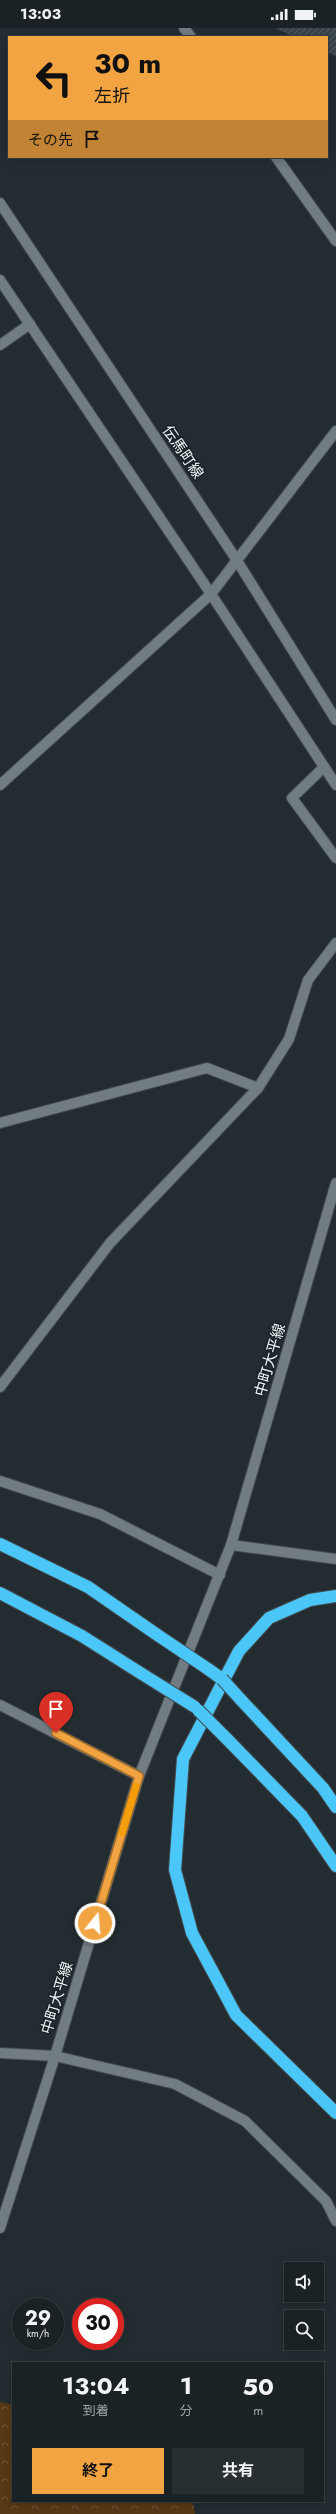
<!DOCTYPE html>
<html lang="ja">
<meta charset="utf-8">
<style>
:root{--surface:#1a2225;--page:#272f32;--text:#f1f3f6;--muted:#9fa4a7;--line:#383f42;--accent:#f3a442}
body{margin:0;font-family:Jost,"Noto Sans JP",sans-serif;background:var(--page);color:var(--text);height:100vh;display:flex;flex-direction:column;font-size:15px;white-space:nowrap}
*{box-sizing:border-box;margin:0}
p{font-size:13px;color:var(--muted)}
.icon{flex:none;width:22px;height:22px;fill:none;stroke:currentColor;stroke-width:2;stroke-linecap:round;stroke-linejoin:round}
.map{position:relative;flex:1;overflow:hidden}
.side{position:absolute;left:12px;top:2334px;width:312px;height:140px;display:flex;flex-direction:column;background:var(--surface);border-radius:0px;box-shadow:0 2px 10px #0003,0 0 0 1px var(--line)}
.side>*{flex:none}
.banner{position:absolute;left:8px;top:8px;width:320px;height:122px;border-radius:0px;box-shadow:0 2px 10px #0003,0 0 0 1px var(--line);background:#f3a442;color:#111;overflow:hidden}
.fabs{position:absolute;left:284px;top:2234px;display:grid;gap:8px}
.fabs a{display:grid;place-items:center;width:40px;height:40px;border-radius:0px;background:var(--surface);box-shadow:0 2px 10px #0003,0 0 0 1px var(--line);font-size:20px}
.speed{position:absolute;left:12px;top:2270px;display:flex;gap:8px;font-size:20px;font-weight:700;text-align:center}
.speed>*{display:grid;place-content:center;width:52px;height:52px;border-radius:50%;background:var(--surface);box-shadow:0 2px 10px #0003,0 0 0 1px var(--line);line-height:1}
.speed small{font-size:10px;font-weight:400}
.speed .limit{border:6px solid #d22;background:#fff;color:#111}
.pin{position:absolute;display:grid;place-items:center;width:34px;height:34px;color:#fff;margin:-41px -17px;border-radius:50% 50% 50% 0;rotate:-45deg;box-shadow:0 0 4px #0007}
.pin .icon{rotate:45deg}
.me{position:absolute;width:44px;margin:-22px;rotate:17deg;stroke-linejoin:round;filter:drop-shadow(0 0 3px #0008)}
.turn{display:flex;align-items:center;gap:14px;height:84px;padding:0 20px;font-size:18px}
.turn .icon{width:52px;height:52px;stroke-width:2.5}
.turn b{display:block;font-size:28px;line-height:34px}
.then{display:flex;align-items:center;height:38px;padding:0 20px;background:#0003;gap:8px;font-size:15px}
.eta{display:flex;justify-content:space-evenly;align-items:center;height:68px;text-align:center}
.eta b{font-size:24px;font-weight:700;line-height:28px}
.primary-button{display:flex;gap:8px;margin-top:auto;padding:8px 20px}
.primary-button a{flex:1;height:46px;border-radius:0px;background:var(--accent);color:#111;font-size:16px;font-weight:700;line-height:46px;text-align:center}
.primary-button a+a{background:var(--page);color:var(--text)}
.status{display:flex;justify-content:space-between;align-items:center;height:28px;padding:0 20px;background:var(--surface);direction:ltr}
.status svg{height:11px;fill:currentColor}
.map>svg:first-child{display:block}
.park{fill:url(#park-crowns)}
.building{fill:url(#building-hatch)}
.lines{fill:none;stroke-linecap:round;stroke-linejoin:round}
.minor-casing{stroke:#434b4f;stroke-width:12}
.highway-casing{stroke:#434b4f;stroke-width:14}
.minor{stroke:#717d83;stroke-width:10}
.highway{stroke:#4ac6f9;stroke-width:12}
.highway-bridge-casing{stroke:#434b4f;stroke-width:14;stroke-linecap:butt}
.highway-bridge{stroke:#4ac6f9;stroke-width:12}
.route-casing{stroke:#9e6b2b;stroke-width:10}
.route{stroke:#f3a442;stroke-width:7}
.slow{stroke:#f59e0b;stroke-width:7}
.labels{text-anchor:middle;stroke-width:3;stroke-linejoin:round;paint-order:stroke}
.street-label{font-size:15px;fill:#f0f6f9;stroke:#192327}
</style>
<div class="status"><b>13:03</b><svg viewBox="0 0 49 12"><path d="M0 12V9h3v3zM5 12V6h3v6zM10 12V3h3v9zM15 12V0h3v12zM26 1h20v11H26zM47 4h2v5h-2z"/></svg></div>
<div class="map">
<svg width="336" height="2486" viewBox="0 0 336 2486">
<defs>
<pattern id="park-crowns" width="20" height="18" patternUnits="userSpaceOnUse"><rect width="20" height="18" fill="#573915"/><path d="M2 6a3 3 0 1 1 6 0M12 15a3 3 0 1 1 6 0" fill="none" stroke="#6f5638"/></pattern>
<pattern id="building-hatch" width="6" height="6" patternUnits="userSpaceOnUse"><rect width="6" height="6" fill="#394449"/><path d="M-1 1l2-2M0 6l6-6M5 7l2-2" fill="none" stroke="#566064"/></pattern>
</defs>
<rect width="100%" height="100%" fill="#232d31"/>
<path class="park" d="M0,2374L13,2377V2473H193L195,2486H0Z"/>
<path class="building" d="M275,0H336V28L327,24V9H294Z"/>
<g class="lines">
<g class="minor-casing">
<g id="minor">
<path d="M184,0L191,9"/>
<path d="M276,129L336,213"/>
<path d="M0,175L236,531L336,692"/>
<path d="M0,252L211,566L336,757"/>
<path d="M0,317L30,296"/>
<path d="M324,739L292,770L336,830"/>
<path d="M0,757L211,566L336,403"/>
<path d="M0,1095L207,1040L258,1060"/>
<path d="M0,1359L110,1215L258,1060L289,1011L308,952L336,915"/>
<path d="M0,1453L100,1486L220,1547"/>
<path d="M231,1517L336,1531"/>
<path d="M0,1677L139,1748"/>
<path d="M0,2025L55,2028L175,2056L245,2093L326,2173L336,2193"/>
<path d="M0,2200L55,2028L139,1748L231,1517L336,1155"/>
</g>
</g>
<g class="highway-casing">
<g id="highway">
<path d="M0,1516L88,1559L156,1606"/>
<path d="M0,1565L82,1608L142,1646"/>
<path d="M336,1568L310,1572L269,1590L239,1623L183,1731L175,1842L192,1905L236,1987L336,2085"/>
<path d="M208,1641L222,1651"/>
<path d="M242,1673L323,1760L336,1779"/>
<path d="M227,1711L302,1788L336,1838"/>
</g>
</g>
<use href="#minor" class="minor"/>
<use href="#highway" class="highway"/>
<g class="highway-bridge-casing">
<g id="highway-bridge">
<path d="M156,1606L208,1641"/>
<path d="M142,1646L195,1679"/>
<path d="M222,1651L242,1673"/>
<path d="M198,1682L227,1711"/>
</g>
</g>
<use href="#highway-bridge" class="highway-bridge"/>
</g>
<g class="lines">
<g class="route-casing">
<path id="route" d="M56,1705L139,1748L95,1895"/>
</g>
<use href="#route" class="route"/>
<path class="slow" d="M122,1805L136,1758"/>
</g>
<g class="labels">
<g class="street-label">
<text transform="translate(183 424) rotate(56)" y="5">伝馬町線</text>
<text transform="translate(270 1332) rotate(-74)" y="5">中町大平線</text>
<text transform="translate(57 1970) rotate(-73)" y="5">中町大平線</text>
</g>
</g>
</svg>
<div class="fabs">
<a><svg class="icon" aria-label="sound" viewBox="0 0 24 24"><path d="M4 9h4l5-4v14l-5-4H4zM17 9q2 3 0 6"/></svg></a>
<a><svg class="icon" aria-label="search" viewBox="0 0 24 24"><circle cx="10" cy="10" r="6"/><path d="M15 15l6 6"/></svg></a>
</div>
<div class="speed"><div>29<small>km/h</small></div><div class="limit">30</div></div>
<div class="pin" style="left:56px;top:1705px;background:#d93025"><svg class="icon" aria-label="arrive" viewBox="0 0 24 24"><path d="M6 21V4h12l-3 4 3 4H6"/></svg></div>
<svg class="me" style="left:95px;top:1895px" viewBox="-20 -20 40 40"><circle r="17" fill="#f3a442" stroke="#fff" stroke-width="3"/><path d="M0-11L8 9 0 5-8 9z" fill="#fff"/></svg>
<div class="banner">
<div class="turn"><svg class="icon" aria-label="left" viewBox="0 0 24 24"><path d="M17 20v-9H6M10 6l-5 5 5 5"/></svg><div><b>30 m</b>左折</div></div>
<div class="then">その先<svg class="icon" aria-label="arrive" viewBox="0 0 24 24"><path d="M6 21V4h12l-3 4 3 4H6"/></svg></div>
</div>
<section class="side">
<div class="eta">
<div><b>13:04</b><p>到着</p></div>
<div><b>1</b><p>分</p></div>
<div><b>50</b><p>m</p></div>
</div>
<div class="primary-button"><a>終了</a><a>共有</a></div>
</section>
</div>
